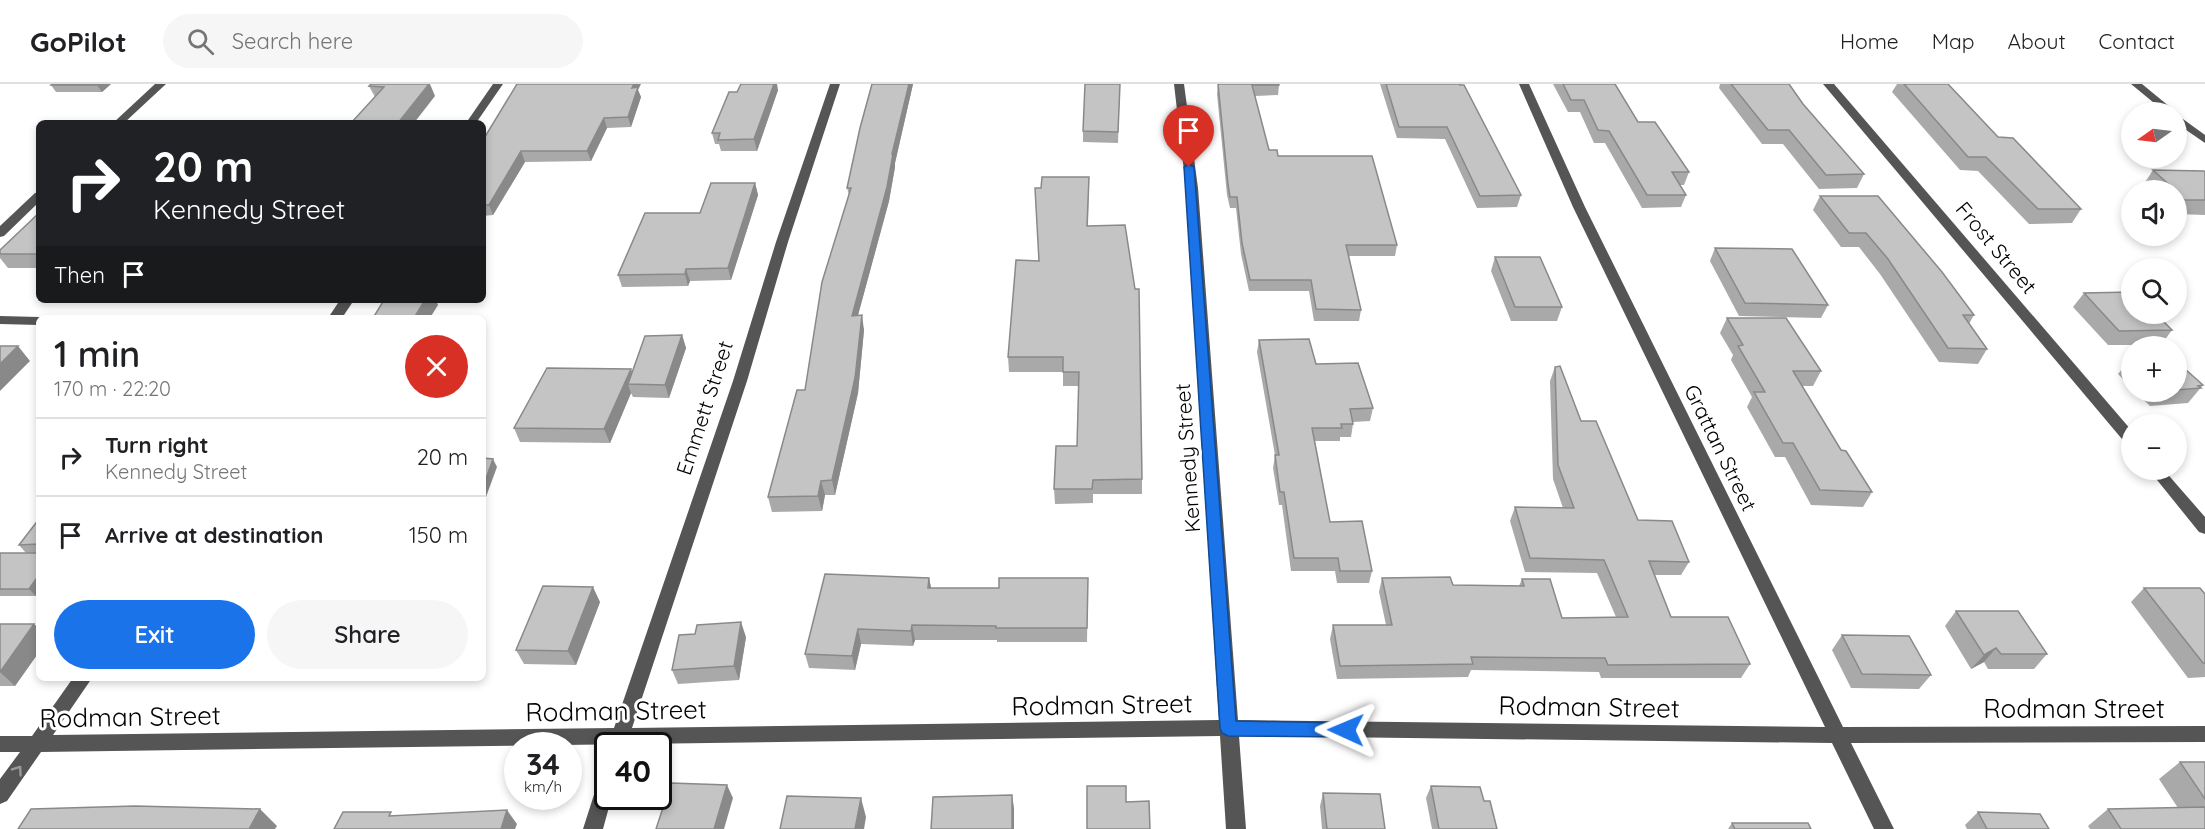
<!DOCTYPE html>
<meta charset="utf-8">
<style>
:root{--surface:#fff;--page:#f6f6f6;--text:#202124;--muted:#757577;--line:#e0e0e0;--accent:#1a73e8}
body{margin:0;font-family:Quicksand,sans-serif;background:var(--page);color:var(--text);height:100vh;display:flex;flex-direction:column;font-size:22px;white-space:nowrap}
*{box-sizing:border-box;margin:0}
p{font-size:20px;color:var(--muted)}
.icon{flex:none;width:33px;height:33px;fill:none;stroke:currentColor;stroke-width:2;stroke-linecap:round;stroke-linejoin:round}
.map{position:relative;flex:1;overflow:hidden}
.details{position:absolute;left:36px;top:231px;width:450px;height:366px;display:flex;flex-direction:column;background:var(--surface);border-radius:9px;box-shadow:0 3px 9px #0003}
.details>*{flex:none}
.hud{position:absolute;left:36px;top:36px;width:450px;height:183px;border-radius:9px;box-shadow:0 3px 9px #0003;background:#202124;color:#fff;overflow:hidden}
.needle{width:39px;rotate:256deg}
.controls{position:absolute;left:2121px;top:18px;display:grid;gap:12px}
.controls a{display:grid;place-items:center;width:66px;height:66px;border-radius:50%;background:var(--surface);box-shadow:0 3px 9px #0003;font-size:30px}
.speed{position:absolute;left:504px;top:648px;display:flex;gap:12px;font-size:30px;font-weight:700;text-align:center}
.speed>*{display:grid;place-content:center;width:78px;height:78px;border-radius:50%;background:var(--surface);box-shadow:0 3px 9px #0003;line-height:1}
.speed small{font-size:15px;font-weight:400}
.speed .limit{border:3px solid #111;border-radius:9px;background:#fff;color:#111}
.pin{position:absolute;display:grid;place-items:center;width:51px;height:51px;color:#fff;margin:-62px -26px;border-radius:50% 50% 50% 0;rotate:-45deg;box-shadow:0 0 6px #0007}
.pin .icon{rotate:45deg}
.me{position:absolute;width:66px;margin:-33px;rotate:271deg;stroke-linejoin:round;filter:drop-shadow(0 0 4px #0008)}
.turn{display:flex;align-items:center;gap:21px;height:126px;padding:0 18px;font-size:27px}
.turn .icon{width:78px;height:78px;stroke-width:2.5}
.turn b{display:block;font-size:42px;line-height:51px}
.then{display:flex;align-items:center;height:57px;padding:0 18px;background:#0003;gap:12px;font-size:22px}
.round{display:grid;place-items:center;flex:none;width:63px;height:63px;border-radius:32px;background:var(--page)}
.head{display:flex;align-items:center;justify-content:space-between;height:102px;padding:0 18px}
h1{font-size:36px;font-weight:600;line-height:45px}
.button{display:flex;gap:12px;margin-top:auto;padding:12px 18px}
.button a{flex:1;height:69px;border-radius:36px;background:var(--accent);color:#fff;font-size:24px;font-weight:600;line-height:69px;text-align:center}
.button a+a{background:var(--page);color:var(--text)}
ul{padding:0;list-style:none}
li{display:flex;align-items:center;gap:18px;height:78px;padding:0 18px;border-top:2px solid var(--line)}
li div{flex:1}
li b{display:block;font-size:22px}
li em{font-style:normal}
header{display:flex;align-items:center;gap:36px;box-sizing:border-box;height:84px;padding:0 30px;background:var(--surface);border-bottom:2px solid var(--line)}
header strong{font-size:28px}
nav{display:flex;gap:33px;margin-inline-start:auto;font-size:21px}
.search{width:420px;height:54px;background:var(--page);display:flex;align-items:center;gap:15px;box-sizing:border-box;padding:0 21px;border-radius:33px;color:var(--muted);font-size:22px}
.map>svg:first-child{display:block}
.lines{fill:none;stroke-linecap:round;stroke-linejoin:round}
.minor{fill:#555;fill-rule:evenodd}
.wall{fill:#a9a9a9}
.shaded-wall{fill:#898989}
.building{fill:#c4c4c4;stroke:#898989;stroke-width:1.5}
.oneway{stroke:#999}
.route{fill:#1a73e8;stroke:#114b97;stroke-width:1.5}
.labels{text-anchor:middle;stroke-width:6;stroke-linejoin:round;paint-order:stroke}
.street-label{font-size:21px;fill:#000;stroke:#fff}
.near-street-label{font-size:26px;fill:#000;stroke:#fff}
</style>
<header>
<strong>GoPilot</strong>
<div class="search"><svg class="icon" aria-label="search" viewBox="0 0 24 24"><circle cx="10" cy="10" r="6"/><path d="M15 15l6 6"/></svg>Search here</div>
<nav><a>Home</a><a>Map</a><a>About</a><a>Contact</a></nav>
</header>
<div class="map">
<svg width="2205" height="745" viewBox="0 0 2205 745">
<rect width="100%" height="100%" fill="#fff"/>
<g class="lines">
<g class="minor">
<path d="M155,0H166L124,39H113Z"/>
<path d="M493,0H503L476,39H466Z"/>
<path d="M830,0H840L788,158L747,297L632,644L1219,636L1186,104L1174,0H1184L1198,104L1238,636L1825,643L1573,123L1519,0H1529L1585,123L1843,643L2205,642V658L1851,659L1894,745H1874L1832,659L1239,652L1246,745H1226L1220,652L41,668L7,717L0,720V695L20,668H0V652H32L73,594H92L53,651L614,644L733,297L776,158Z"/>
<path d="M1823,0H1834L2132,347V362L2127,361Z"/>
<path d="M2131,0H2142L2176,28H2165Z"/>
<path d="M2176,30L2205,51V59L2176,39Z"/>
<path d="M39,108V118L4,152L0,153V142L35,109Z"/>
<path d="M340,216H354L342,234H328Z"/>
<path d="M0,232L39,233L44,234H39V241L0,240Z"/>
<path d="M2149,386H2164L2205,433V450L2199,448Z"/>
<path d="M608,687V712H612L603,745H583L599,695L601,689Z"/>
</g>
</g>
<g class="wall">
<path d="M111,0L102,8H56L51,1Z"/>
<path d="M371,0L435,12L375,13L369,2Z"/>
<path d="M872,0H913L895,79V83L889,117L858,231L864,246L858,309L835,411H825L822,427L772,428L768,413L805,306L849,111L847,104Z"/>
<path d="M1120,0L1118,59L1083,58V47Z"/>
<path d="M1218,0L1279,1L1278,11L1255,12L1269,66L1397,161L1395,172H1349L1361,226L1359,237H1314L1309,207H1249L1241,170L1236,124H1230L1227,111L1217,10Z"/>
<path d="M1380,0H1460L1521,111L1517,123L1477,124L1445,55L1397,54Z"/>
<path d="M1553,0H1615L1638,38L1689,88L1684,101H1680L1686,111L1681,123L1642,124L1605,59H1594L1580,28H1568Z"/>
<path d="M1720,0H1789L1803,20L1864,90L1857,104L1819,105L1783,60H1762L1719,4Z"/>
<path d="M1897,0H1948L1998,53L2081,125L2072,139L2029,140L1978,87L1960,86L1892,8Z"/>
<path d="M638,6L641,13L631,43L607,44L591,77L525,78L493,131L483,132V56Z"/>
<path d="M778,6L757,67H721L719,60H715L712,49L737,8Z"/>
<path d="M2153,86L2205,88V131L2176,130V106H2151L2144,100Z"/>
<path d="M1089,93L1088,142L1142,395V410H1093V419L1055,420L1054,405L1077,362L1079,302H1063V288H1009L1008,273L1039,177L1041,104Z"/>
<path d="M755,99L758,111L731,196L690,197L688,202L622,203L618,191L700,129Z"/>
<path d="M1820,112L1974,231L1969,240L1987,265L1978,280L1939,278L1880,190L1859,163H1841L1813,126Z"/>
<path d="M39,129V184H8L0,174V166Z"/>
<path d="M1715,164L1828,221L1821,234L1739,232L1710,177Z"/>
<path d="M1495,173L1562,223L1557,237H1511L1491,187Z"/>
<path d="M2084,209L2172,246L2161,261H2108L2073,223Z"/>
<path d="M1727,234L1821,287L1813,302H1802L1841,366L1872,408L1863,423L1811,421L1785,373H1775L1747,323L1752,313L1731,276L1733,271L1720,249Z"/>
<path d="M682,251L686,264L669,314L633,313L631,309L610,359L520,358L514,344L632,288Z"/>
<path d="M1259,256L1316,280L1373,324L1370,337L1353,338V340L1351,353H1340V357H1315L1330,438L1372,487L1369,499H1337L1335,487H1291L1282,421H1279L1273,384L1275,371L1257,268Z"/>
<path d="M2130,276H2132V304L2118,290Z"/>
<path d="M2176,277L2203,301L2188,319L2150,322L2136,308H2176Z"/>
<path d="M1555,283L1581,337L1638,436L1689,478L1681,491H1655L1671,533L1750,580L1741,594H1601L1599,588L1471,586L1468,593L1337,595L1330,555L1333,541H1386L1379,508L1382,494L1453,501L1519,502L1522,495L1562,534L1616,533L1597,489L1525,488L1510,437L1515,423L1563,424L1553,395L1550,297Z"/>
<path d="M39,435V508L36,512H0V469H26L19,461Z"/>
<path d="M929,494L931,504H999L1088,494L1087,558H997V556H915L913,562L861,560L855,586L809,584L805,570Z"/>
<path d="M2144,504L2205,510V593L2188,594L2131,518Z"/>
<path d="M600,518L576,581L524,580L516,566Z"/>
<path d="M1956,527L2047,570L2034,585H1988L1984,578L1971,585L1945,542Z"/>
<path d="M0,540L39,544V568L15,602H0Z"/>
<path d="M1842,551L1931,591L1919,605L1851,604L1832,566Z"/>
<path d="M746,553L739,596L678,600L672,586Z"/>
<path d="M2180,678H2205V745H2090L2088,742L2108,725L2178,724L2159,695Z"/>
<path d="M1431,702L1484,717L1497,745H1432L1426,714Z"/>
<path d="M1323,709L1385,745H1322L1320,722Z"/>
<path d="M1978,728L2049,745H1967L1965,741Z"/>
<path d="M1732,739L1811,745H1728Z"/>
</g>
<g class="shaded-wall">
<path d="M99,0H111L102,8L97,1Z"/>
<path d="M429,0H430L435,12L414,39H398Z"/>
<path d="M634,0H641L638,6L641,13L631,43L628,33L632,4Z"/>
<path d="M774,0H777L778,6L757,67L754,55Z"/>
<path d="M909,0H913L895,79V83L889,117L854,246L852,232Z"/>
<path d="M604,34L607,44L591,77L587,67Z"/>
<path d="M521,67L525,78L493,131L489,121Z"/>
<path d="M755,99L758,111L731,196L728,184Z"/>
<path d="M686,185L690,197L688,202L685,190Z"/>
<path d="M425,216H436L438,221L430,234H414Z"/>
<path d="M862,231L864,246L858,309L835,411L832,396Z"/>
<path d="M682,251L686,264L669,314L665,301Z"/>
<path d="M18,262L30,277L0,307V280Z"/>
<path d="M631,285L636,299L628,300L631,309L610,359L604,345Z"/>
<path d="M493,375L497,383L483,421V403Z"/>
<path d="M821,397L825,411L822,427L818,412Z"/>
<path d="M39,491V508L36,512L29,505Z"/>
<path d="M929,494L932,508L928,504Z"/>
<path d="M593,503L600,518L576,581L568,567Z"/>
<path d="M741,538L746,553L739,596L734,582Z"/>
<path d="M34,540L39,544V568L15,602L0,588Z"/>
<path d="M912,541L915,556L913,562L911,547Z"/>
<path d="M858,545L861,560L855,586L852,572Z"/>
<path d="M1996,564L1984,578L1971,585L1984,571Z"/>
<path d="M727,701L733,714L724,745H714Z"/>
<path d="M1012,711L1014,724V745H1012Z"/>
<path d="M861,714L866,733L864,745H855Z"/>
<path d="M260,725L277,742L275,745H249Z"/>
<path d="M507,726L517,740L515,745H501Z"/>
</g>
<g class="building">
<path d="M52,0H99L97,1H51Z"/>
<path d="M371,0H429L398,39H351L384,3L369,2Z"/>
<path d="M517,0H634L632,4L638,3L628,33L604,34L587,67H521L489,121H483V56Z"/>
<path d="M741,0H774L754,55L718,56L720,49H712L729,8H737Z"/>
<path d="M872,0H909L892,70H893L887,103L852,232L862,231L855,294L832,396L821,397L818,412L768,413L797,306H805L822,198L851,104H847L860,44Z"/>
<path d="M1085,0H1120L1118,48L1083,47Z"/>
<path d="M1218,0H1279V1H1252L1269,66H1277L1278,72H1372L1397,161H1346L1361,226L1316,225L1311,196H1250L1242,159L1237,113H1230L1228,100Z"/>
<path d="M1386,0H1460V1H1464L1521,111L1480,112L1447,43H1399Z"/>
<path d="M1563,0H1615L1638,38H1655L1689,88H1672L1686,111H1647L1609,47L1598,46L1584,16H1571Z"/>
<path d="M1731,0H1789L1803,20L1864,90L1826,91L1789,46H1768Z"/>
<path d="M1904,0H1948L1998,53L2013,54L2081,125H2038L1986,73H1968Z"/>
<path d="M2153,86L2204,87L2205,88V116H2184L2176,108V106H2175Z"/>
<path d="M1042,93H1089L1087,142L1125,141L1135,205H1139L1142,395L1093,396L1092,405H1054L1056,362H1077L1079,288H1063V273H1008L1016,176L1039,177L1035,104H1041Z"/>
<path d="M711,99H755L728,184L686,185L685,190L618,191L645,129H700Z"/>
<path d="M1820,112H1878L1942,188L1974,231H1963L1987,265L1948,264L1888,175L1866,149H1849Z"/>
<path d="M39,129V170H0V166Z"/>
<path d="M1715,164L1792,165L1828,221L1745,219Z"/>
<path d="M1495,173H1540L1562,223H1515Z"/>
<path d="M2132,208V230H2156L2172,246L2119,247L2084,209Z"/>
<path d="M384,216H425L414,234H373Z"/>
<path d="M1727,234H1786L1821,287H1793L1841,366L1846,367L1872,408L1820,406L1793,359H1783L1754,308H1765L1738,262L1743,261Z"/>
<path d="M682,251L665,301L628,300L645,252Z"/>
<path d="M1309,255L1316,280L1358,279L1373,324L1350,325L1353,340H1341L1342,344H1312L1330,438L1362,437L1372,487H1340L1338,474H1294L1284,408H1280L1275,371H1279L1259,256Z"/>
<path d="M0,262H18L0,280Z"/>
<path d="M2176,277L2203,301L2198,302L2201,304L2176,306Z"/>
<path d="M1560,282L1581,337H1596L1638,436L1672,437L1689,478L1649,477L1671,533H1728L1750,580L1608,581L1605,574L1471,573L1473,580L1340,582L1333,541H1392L1382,494L1450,493L1453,501L1524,502L1522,495H1550L1562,534L1628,533L1604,476L1530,474L1515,423L1574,424L1558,381L1555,283Z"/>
<path d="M547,284L631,285L604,345L514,344Z"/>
<path d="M483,374L493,375L483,403Z"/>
<path d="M39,435V460L19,461Z"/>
<path d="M0,469H39V491L29,505H0Z"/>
<path d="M825,490L929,494L928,504H999V494H1088L1087,544H996V542L912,541L911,547L858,545L852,572L805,570Z"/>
<path d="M543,502L593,503L568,567L516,566Z"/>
<path d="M2144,504H2200L2205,510V579H2203Z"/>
<path d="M1956,527H2018L2047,570H2001L1996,564L1984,571Z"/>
<path d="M741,538L734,582L672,586L679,551L695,550L697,541Z"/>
<path d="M0,540H34L0,588Z"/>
<path d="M1842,551L1909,552L1931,591L1862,590Z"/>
<path d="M2180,678H2205V715Z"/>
<path d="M671,699L727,701L714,745H656Z"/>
<path d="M1087,702H1126V718L1149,717L1150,745H1087Z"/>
<path d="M1431,702L1480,703L1484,717H1490L1497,745H1439Z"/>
<path d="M1323,709L1380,710L1385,745H1327Z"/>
<path d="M1012,711V745H931L933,713Z"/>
<path d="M787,712L861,714L855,745H780Z"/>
<path d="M135,722L260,725L249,745H18L31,725Z"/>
<path d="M2205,723V745H2121L2108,725Z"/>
<path d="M507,726L501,745H334L343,728H391L389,732Z"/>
<path d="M1978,728L2040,730L2049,745H1987Z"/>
<path d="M1732,739H1808L1811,745H1735Z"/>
</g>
<defs><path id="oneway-chevron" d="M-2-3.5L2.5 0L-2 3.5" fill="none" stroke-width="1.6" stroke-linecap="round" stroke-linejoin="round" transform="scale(1.5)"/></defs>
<use class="oneway" href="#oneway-chevron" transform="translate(18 686) rotate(-55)"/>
<path class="route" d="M1189,80L1194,83L1236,637L1346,639L1352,641L1354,646L1352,651L1346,653L1228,652L1222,649L1220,644L1184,83Z"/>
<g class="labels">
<g class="street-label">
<text transform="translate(1996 164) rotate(50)" y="7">Frost Street</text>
<text transform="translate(705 324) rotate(-72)" y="7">Emmett Street</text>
<text transform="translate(1720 364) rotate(64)" y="7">Grattan Street</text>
<text transform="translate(1188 374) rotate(-94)" y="7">Kennedy Street</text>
</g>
<g class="near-street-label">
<text transform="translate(1102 621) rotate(-1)" y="9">Rodman Street</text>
<text transform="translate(1589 623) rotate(1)" y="9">Rodman Street</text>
<text x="2074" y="634">Rodman Street</text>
<text transform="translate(616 627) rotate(-1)" y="9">Rodman Street</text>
<text transform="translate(130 633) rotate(-1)" y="9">Rodman Street</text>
</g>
</g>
</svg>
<div class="controls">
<a><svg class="needle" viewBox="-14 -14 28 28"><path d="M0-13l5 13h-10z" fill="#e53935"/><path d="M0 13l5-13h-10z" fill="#757577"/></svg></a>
<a><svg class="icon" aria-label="sound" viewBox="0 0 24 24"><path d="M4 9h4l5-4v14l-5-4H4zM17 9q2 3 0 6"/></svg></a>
<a><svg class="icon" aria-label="search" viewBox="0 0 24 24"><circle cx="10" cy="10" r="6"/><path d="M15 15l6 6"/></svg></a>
<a>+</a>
<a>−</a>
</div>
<div class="speed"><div>34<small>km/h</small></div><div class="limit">40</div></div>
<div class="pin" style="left:1189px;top:83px;background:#d93025"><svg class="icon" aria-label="arrive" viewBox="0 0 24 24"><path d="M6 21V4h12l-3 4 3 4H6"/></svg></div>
<svg class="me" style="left:1346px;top:646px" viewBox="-20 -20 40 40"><path d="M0-17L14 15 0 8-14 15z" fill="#1a73e8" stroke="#fff" stroke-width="4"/></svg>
<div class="hud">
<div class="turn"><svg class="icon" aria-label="right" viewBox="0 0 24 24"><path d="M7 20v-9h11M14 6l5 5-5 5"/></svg><div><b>20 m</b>Kennedy Street</div></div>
<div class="then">Then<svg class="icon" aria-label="arrive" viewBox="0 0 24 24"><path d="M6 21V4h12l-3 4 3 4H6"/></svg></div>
</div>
<section class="details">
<div class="head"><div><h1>1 min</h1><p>170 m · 22:20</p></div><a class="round" style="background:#d93025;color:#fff"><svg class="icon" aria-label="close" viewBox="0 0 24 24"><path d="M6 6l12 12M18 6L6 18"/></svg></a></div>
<ul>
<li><svg class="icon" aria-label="right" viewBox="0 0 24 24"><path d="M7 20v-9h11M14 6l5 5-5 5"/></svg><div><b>Turn right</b><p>Kennedy Street</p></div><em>20 m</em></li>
<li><svg class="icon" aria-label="arrive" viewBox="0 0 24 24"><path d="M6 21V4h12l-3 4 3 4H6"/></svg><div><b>Arrive at destination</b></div><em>150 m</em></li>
</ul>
<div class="button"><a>Exit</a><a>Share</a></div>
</section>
</div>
